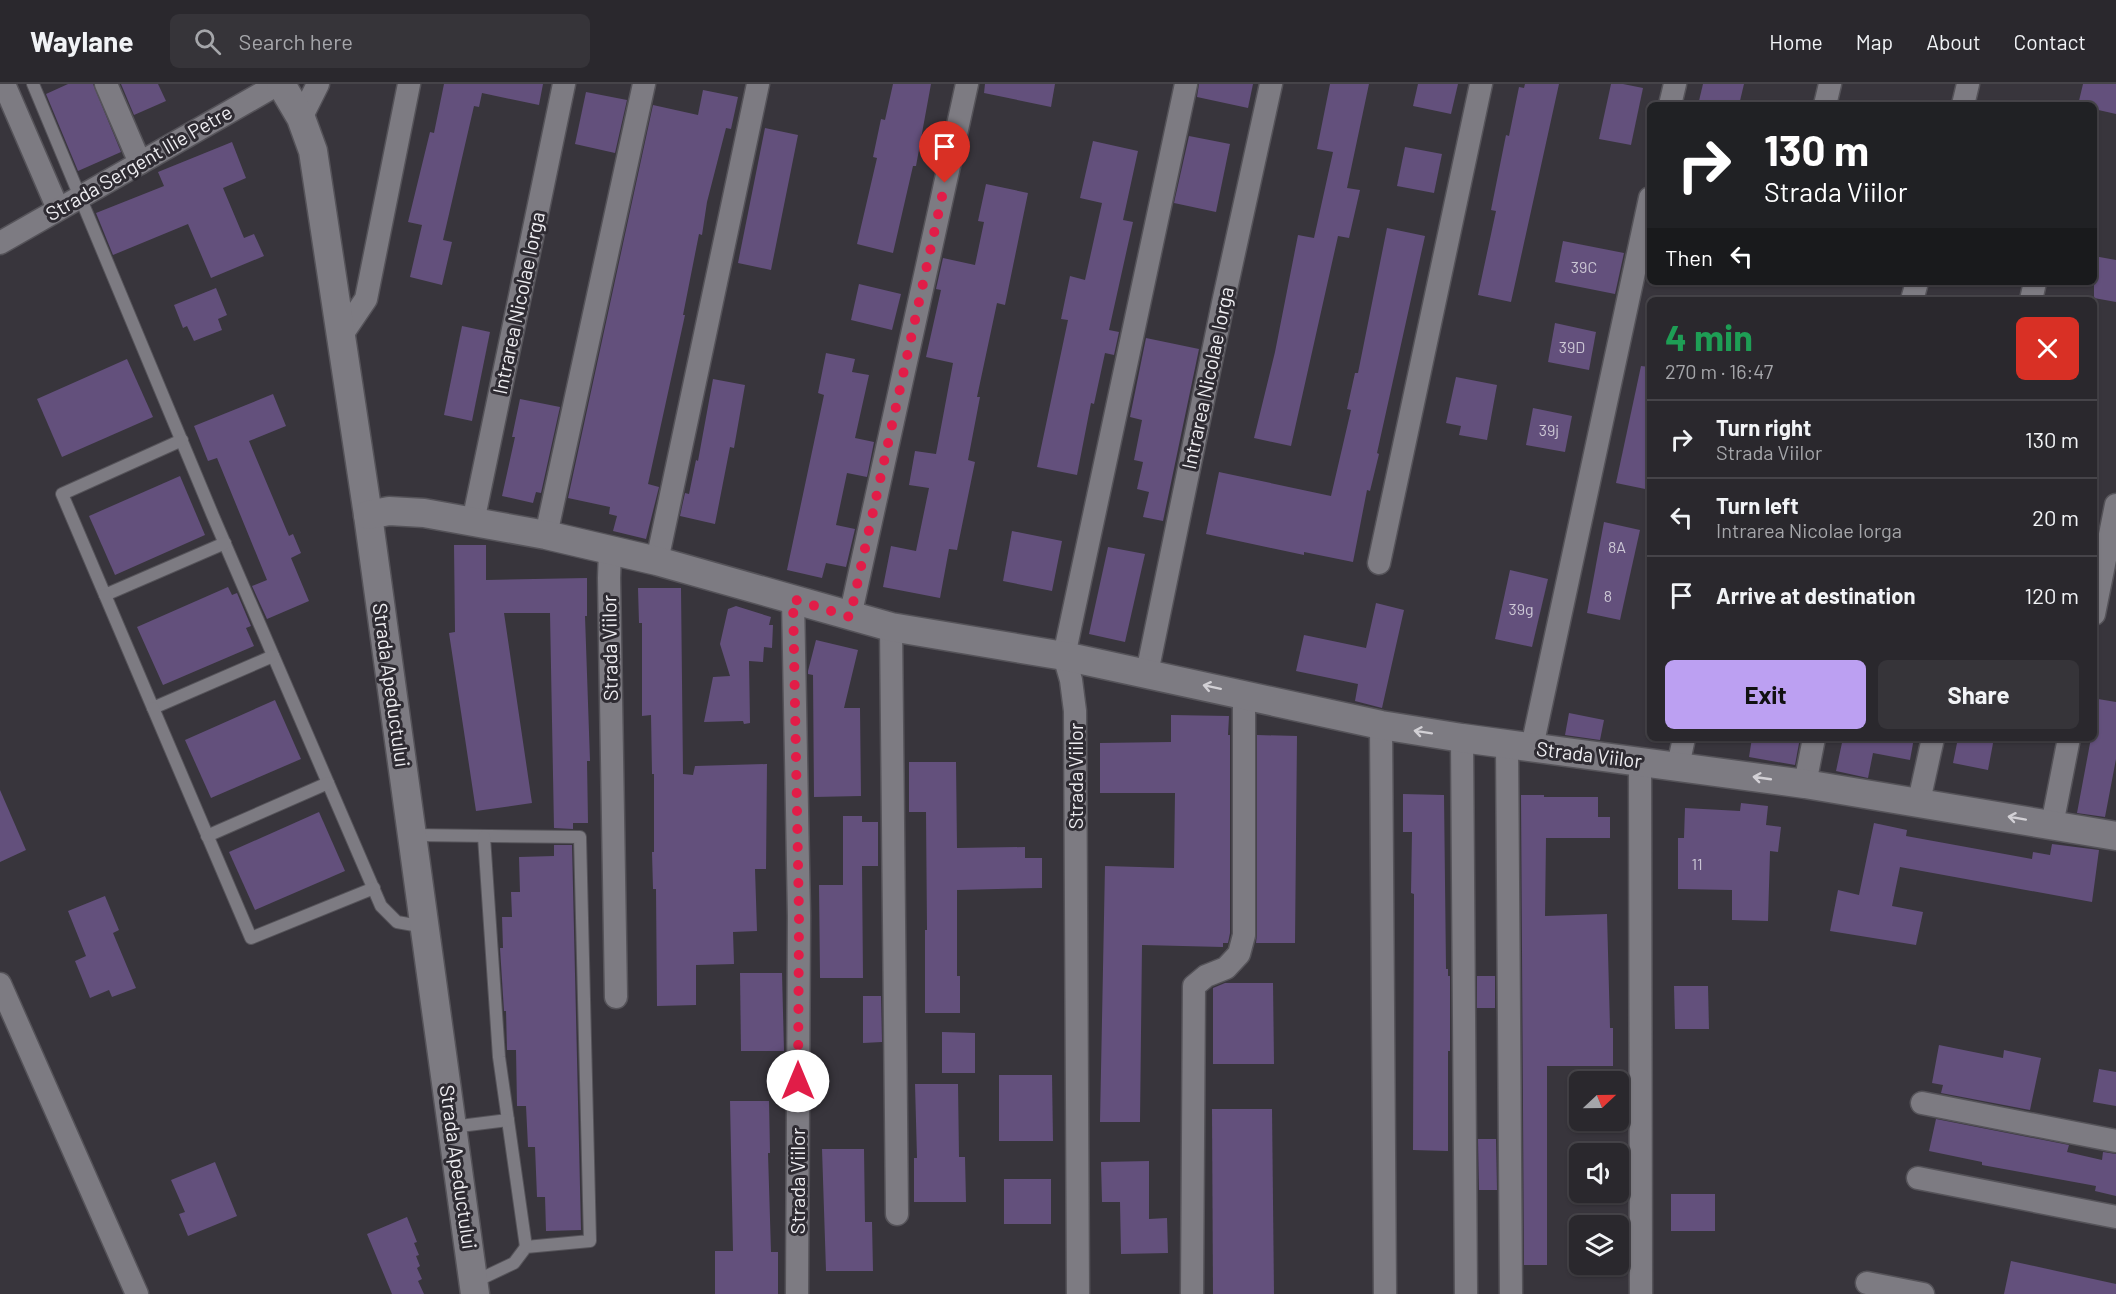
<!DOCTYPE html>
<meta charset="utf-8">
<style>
:root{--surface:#2a282d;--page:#363439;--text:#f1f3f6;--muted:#a5a6aa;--line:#464449;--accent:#bca0f2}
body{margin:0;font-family:Barlow,sans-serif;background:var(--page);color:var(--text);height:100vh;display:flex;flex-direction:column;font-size:22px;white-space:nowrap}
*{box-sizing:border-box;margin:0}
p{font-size:20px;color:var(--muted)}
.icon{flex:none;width:33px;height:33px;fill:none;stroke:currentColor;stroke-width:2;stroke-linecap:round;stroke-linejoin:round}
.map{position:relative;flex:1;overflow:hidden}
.panel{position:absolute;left:1647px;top:213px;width:450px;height:444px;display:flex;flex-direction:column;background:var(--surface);border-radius:9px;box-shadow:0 2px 4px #0004,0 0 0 2px var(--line)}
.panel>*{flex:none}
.guide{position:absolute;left:1647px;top:18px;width:450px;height:183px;border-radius:9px;box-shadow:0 2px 4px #0004,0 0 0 2px var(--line);background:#202124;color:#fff;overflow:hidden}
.needle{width:39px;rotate:68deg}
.tools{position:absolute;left:1569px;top:987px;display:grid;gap:12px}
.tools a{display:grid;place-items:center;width:60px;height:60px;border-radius:9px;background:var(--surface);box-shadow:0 2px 4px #0004,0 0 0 2px var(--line);font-size:30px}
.pin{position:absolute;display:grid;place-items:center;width:51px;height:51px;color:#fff;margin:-62px -26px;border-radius:50% 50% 50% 0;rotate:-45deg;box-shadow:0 0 6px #0007}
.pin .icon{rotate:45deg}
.me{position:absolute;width:66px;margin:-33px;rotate:0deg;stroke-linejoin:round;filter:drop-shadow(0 0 4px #0008)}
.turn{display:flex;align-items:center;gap:21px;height:126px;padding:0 18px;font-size:27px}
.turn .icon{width:78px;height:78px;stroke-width:2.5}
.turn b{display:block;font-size:42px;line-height:51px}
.then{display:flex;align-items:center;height:57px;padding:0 18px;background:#0003;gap:12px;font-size:22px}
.round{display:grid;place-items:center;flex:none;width:63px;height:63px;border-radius:9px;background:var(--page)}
.summary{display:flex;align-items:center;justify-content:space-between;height:102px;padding:0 18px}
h1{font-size:36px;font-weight:700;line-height:45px;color:#1e9e55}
.action{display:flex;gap:12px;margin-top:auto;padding:12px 18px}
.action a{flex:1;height:69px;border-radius:9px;background:var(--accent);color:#111;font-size:24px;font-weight:700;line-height:69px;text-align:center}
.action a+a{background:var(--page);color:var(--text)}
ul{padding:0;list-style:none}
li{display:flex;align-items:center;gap:18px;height:78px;padding:0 18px;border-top:2px solid var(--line)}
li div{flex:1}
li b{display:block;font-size:22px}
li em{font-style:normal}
header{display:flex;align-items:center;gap:36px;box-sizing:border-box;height:84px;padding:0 30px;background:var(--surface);border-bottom:2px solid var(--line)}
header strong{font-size:28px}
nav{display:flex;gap:33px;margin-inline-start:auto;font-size:21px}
.search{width:420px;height:54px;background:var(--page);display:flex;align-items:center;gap:15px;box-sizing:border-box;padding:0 21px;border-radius:9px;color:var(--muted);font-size:22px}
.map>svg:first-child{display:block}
.building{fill:#63507c}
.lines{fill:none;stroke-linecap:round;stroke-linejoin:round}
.service-casing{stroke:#555359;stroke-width:14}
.minor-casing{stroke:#555359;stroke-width:25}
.tertiary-casing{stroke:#555359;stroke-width:31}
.service{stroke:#7d7b82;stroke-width:12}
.minor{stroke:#7d7b82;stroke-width:22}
.tertiary{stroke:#7d7b82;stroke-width:28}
.oneway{stroke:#d2d0d5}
.route{stroke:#e11d48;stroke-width:10;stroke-dasharray:0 18}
.labels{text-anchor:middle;stroke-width:6;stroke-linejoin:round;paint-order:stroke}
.number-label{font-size:16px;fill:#cbc6d4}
.street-label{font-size:20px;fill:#eeedf1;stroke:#2e2b32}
</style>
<header>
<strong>Waylane</strong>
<div class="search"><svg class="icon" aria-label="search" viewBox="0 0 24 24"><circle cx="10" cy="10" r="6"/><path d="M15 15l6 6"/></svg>Search here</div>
<nav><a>Home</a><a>Map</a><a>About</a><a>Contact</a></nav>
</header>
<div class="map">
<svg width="2116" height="1210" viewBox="0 0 2116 1210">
<rect width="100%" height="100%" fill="#38353c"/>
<g class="building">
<path d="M68,0H93L121,68L78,87L46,10Z"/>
<path d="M121,0H158L166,17L134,31Z"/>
<path d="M444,0H543L539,21L482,9L479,23L474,22L443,156L452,158L442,201L410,193L422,141L408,138L430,48L434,49Z"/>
<path d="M893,0H931L916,82H913L893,169L857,160L877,74L873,73L881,35L885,36Z"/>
<path d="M985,0H1055L1051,23L984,9Z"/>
<path d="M1199,0H1253L1248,24L1197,13Z"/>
<path d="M1330,0H1369L1347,104L1360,106L1349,154L1338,152L1291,362L1254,354L1275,268L1298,151L1314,154L1333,68L1317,65Z"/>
<path d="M1418,0H1458L1451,30L1413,22Z"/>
<path d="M1525,0H1559L1511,218L1478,211L1496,127L1491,126L1506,51L1509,52L1519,3L1524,4Z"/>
<path d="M1611,0H1623L1643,4L1631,61L1599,55Z"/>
<path d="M1703,0H1744L1739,21H1698Z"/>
<path d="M2083,0H2116V30L2094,25V21H2078Z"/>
<path d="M703,6L738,13L731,45L726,44L707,118L702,151L699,150L683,231H685L648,400L659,403L646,455L613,447L617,432L609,430L610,423L568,414L653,21L698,31Z"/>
<path d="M586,8L627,16L615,69L575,60Z"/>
<path d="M765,44L798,51L771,186L738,179Z"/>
<path d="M1189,52L1230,60L1216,128L1174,119Z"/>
<path d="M1093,57L1138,67L1123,136L1133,138L1109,246L1119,248L1114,271L1105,269L1094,320L1091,319L1077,391L1037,383L1068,236L1061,235L1070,192L1085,196L1102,119L1080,114Z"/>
<path d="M232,58L246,94L223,104L244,154L254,150L264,172L211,194L188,140L113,171L96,129L164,102L158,88Z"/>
<path d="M1405,63L1442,70L1434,109L1397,102Z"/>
<path d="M986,100L1028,109L1005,221L997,219L977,313H980L968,376L975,378L957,466L949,465L940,514L883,503L891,462L916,467L929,404L909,401L915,367L936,370L953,279L926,273L941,206L936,205L943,174L975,181L984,138L978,137Z"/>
<path d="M1387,144L1425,152L1377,369L1379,370L1370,407L1367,406L1353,478L1304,468V471L1206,450L1219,388L1331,412L1351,326L1347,325L1355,289H1358Z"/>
<path d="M1563,157L1624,169L1615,210L1555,198Z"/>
<path d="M2094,172L2116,176V218L2094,214Z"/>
<path d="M859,200L901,210L892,246L851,236Z"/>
<path d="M216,204L227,231L218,235L222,246L194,257L187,242L183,244L174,221Z"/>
<path d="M1555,239L1596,248L1589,286L1548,278Z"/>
<path d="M462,242L490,248L472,337L444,331Z"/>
<path d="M1146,254L1199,265L1163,437L1143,433L1149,408L1137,405L1143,378L1134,376L1142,336L1130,333Z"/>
<path d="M826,269L855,275L852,288L869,291L855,354L874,358L867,393L847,389L836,441L855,445L846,483L826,479L822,494L787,486L824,311L818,309Z"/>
<path d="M127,275L153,333L62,373L37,315Z"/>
<path d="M1641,282L1650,283V406L1616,399Z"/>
<path d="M1456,293L1497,301L1487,356L1459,351L1461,342L1446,339Z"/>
<path d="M713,295L745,301L734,364L730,363L715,440L680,432L685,409L689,410L696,376L698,377Z"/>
<path d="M273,310L286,342L249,357L289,452L293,450L301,469L291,474L309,517L267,535L252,502L267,496L217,374L208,377L194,342Z"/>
<path d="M520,315L560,323L541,409L536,408L533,419L502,412L515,353H512Z"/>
<path d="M1533,324L1572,332L1565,368L1526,361Z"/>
<path d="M180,392L205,451L115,491L89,432Z"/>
<path d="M1604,438L1640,446L1620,536L1587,529Z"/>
<path d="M1012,447L1062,457L1052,507L1003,497Z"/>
<path d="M454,461H486V496L587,494V532H585L590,677H587L588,739H573V745L554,744L550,529H504L532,719L476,727L449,549L455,548Z"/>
<path d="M1108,463L1145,470L1125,558L1089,550Z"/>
<path d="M1510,486L1548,495L1532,563L1495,555Z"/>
<path d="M228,503L232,511L237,509L251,542L246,544L254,562L163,601L137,543Z"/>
<path d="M638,504H681L683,690L693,691L695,682L767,680L766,785H755L757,847L733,848L734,880L696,881V921L657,922L656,805H653L652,768H654V690H652L651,631L642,632V539H639Z"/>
<path d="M1376,519L1404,526L1382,624L1355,617L1358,600L1296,587L1304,551L1366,564Z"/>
<path d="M736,522L771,533L769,541H773L772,564L764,563L763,578L749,577L750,639L744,640L743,637L704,638L713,593L730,592L720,560L728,525Z"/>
<path d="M816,556L858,566L844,624H860L861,712L814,713L813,591L808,590V587Z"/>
<path d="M2098,615L2116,618V675L2105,733L2077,729L2091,654H2094V636Z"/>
<path d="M275,616L301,675L211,714L185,656Z"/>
<path d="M1569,629L1604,636L1600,656L1565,651Z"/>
<path d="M1171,631L1229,632L1228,651H1230V849L1228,859H1223V863L1142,861L1140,1038H1100L1105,782L1174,784L1175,709H1100V659L1171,658Z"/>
<path d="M1257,651L1297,652L1295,859H1256L1257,851Z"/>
<path d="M1752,654H1800L1795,681L1749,673Z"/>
<path d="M1843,654H1914L1910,676L1873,669L1868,694L1836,687Z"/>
<path d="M1958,654H1994L1988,686L1953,679Z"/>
<path d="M909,678H956L957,764L1025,763V774H1042V804L957,806V892H960V929H925V846H927L926,728H909Z"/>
<path d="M0,706L26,766L0,778Z"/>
<path d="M1403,710L1444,711L1446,885H1448V892H1450V967H1448V1067L1413,1066L1414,810L1411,809L1412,748H1403Z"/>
<path d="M1521,711H1544V713H1598V733H1610V754H1546L1545,832L1607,830L1610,944H1613V982H1547V1181H1524Z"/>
<path d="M1741,719L1768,722L1766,741L1781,743L1778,768L1770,767L1768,837L1732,836V806L1678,805V754H1684L1685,724L1740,727Z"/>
<path d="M319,728L345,787L255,826L229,768Z"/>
<path d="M843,732H862V738H878V782H862L863,894H820L819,801H843Z"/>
<path d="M1874,739L1907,746L1906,752L2032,775L2033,768L2050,771L2052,760L2099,766L2092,818L1900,783L1892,822L1923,828L1916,861L1830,847L1838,806L1859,811Z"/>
<path d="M554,761H572L581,1146L546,1147L545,1113H537L535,1063H528L526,1022H517L516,966H507L506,927H504L500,864H503L502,833H512L511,808H520L519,773L554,772Z"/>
<path d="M105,812L119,846L113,849L136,904L112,913L109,906L90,914L75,877L86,872L68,827Z"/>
<path d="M740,889H782L784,967H741Z"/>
<rect x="1477" y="892" width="18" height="32"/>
<path d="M1225,899H1273L1274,980H1213V904Z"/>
<path d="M1674,902H1708L1709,945H1675Z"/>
<path d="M863,912H881L882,958L863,959Z"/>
<path d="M942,948L975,949V989H942Z"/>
<path d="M1939,961L2003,974L2004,966L2041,974L2030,1026L1941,1009L1943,1001L1932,999Z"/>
<path d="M2099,985L2116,988V1022L2093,1018Z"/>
<path d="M999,991H1052L1053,1057H999Z"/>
<path d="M915,1000H958L959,1073H965L966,1118H914V1074H917Z"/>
<path d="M730,1017H769L770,1069H768L771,1168H778V1210H715V1167H733Z"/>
<path d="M1212,1025H1272L1274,1210H1213Z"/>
<path d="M1936,1035L2069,1061L2067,1068L2102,1076L2103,1068L2116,1070V1112L2095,1107L2096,1102L1982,1081V1078L1929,1067Z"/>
<path d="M1478,1055H1496L1497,1106H1479Z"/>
<path d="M822,1065H864L865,1138H872L873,1187H826Z"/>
<path d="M1149,1077V1135L1167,1134L1168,1169L1121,1170L1120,1118H1102L1101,1078Z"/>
<path d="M215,1078L237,1132L188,1152L179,1130L185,1128L171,1096Z"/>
<rect x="1004" y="1095" width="47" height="45"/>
<rect x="1671" y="1110" width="44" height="37"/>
<path d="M407,1133L417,1158L414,1159L419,1171L416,1172L420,1182L417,1184L422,1195L418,1197L424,1210H392L367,1150Z"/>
<path d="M2011,1177L2116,1200V1210H2004Z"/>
</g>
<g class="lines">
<g class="service-casing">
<g id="service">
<path d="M33,0L213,432L381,822L397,838L425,843"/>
<path d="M182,356L62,410L105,511L225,459"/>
<path d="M105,511L153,624L273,572"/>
<path d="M153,624L251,854L374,804"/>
<path d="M412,751L580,753L590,1157L526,1163L514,1179L474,1198"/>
<path d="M207,752L328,699"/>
<path d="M484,753L499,973L526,1163"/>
<path d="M452,1043L508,1036"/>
</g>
</g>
<g class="minor-casing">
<g id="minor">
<path d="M4,0L58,125"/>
<path d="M106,0L140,79"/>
<path d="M1670,21L1675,0"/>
<path d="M1825,21L1830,0"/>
<path d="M1963,21L1968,0"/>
<path d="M301,34L318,0"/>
<path d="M0,159L278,0"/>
<path d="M1912,216L1917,198"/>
<path d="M2031,216L2035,198"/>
<path d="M341,252L366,215L409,0"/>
<path d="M473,438L564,0"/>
<path d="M546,451L644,0"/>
<path d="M610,466L609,494L616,913"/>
<path d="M657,477L758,0"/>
<path d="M1379,479L1481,0"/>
<path d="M793,515L799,832L797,1210"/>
<path d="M2094,530L2116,421"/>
<path d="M850,533L967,0"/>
<path d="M891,543L897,1130"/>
<path d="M1147,589L1223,219L1271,0"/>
<path d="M1381,641L1385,1210"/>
<path d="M1462,654L1466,1210"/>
<path d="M1507,660L1511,1210"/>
<path d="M1532,663L1650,114"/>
<path d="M1640,678L1641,1210"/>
<path d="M1678,682L1684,654"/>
<path d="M1805,700L1814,654"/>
<path d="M1919,717L1933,654"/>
<path d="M2052,741L2069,654"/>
<path d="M0,900L137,1210"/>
<path d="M1922,1019L2116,1057"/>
<path d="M1918,1094L2116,1133"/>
<path d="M1867,1199L1923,1210"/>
<path d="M1078,1210L1075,627L1071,596L1064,572L1186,0"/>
<path d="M1192,1210L1194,902L1206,892L1226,884L1239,870L1244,851V610"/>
</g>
</g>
<g class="tertiary-casing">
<g id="tertiary">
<path d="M281,0L301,34L313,67L368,431L475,1210"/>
<path d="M368,431L389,427L424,429L546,451L657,477L891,543L1064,572L1381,641L1462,654L1805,700L2116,752"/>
</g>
</g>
<use href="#service" class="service"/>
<use href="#minor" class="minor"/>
<use href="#tertiary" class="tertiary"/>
</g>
<defs><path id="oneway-shaft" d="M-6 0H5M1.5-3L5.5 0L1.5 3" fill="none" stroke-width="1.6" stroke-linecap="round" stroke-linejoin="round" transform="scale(1.5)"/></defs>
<g class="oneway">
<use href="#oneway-shaft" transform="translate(1212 603) rotate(-168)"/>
<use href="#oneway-shaft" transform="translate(1423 648) rotate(-171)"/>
<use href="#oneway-shaft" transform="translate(1762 694) rotate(-172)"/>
<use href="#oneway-shaft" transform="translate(2017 734) rotate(-170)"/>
</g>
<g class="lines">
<path class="route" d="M798,997L799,832L793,515L850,533L945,99"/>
</g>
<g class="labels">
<g class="number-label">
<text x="1584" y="189">39C</text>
<text x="1572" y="269">39D</text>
<text x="1549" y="352">39j</text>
<text x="1617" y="469">8A</text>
<text x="1608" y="518">8</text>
<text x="1521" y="531">39g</text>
<text x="1697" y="786">11</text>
</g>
<g class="street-label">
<text transform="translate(139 79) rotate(-30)" y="7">Strada Sergent Ilie Petre</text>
<text transform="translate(519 219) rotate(-78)" y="7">Intrarea Nicolae Iorga</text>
<text transform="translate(1208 294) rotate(-78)" y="7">Intrarea Nicolae Iorga</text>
<text transform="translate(610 564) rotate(-91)" y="7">Strada Viilor</text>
<text transform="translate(391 601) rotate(82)" y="7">Strada Apeductului</text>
<text transform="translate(1589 671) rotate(7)" y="7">Strada Viilor</text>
<text transform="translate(1076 692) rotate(-90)" y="7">Strada Viilor</text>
<text transform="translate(458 1083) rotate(82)" y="7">Strada Apeductului</text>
<text transform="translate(798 1097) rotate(-90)" y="7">Strada Viilor</text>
</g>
</g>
</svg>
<div class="tools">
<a><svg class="needle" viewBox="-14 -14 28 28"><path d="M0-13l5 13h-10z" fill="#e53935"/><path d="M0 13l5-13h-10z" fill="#a5a6aa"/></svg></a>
<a><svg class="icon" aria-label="sound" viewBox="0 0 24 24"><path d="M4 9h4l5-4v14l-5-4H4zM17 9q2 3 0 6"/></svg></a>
<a><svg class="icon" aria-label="layers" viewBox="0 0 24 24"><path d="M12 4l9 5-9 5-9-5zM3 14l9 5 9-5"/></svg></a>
</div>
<div class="pin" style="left:945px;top:99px;background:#d93025"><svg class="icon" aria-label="arrive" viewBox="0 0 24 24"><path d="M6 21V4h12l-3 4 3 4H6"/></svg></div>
<svg class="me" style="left:798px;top:997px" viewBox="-20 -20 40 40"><circle r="19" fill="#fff"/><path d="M0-13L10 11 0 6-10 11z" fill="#e11d48"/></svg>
<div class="guide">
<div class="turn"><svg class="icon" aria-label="right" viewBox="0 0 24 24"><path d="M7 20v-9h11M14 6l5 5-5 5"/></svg><div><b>130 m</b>Strada Viilor</div></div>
<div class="then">Then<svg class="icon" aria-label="left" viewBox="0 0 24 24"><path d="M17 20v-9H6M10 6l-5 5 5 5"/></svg></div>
</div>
<section class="panel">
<div class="summary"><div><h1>4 min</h1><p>270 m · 16:47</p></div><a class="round" style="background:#d93025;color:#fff"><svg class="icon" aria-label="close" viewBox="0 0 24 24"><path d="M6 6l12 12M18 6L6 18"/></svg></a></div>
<ul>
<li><svg class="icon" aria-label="right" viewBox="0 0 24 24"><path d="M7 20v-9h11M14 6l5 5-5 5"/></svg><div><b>Turn right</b><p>Strada Viilor</p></div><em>130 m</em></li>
<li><svg class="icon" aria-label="left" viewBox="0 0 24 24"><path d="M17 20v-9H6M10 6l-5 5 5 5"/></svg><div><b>Turn left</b><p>Intrarea Nicolae Iorga</p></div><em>20 m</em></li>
<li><svg class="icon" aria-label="arrive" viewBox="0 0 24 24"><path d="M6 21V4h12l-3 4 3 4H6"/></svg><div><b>Arrive at destination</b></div><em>120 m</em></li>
</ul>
<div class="action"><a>Exit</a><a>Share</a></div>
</section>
</div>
